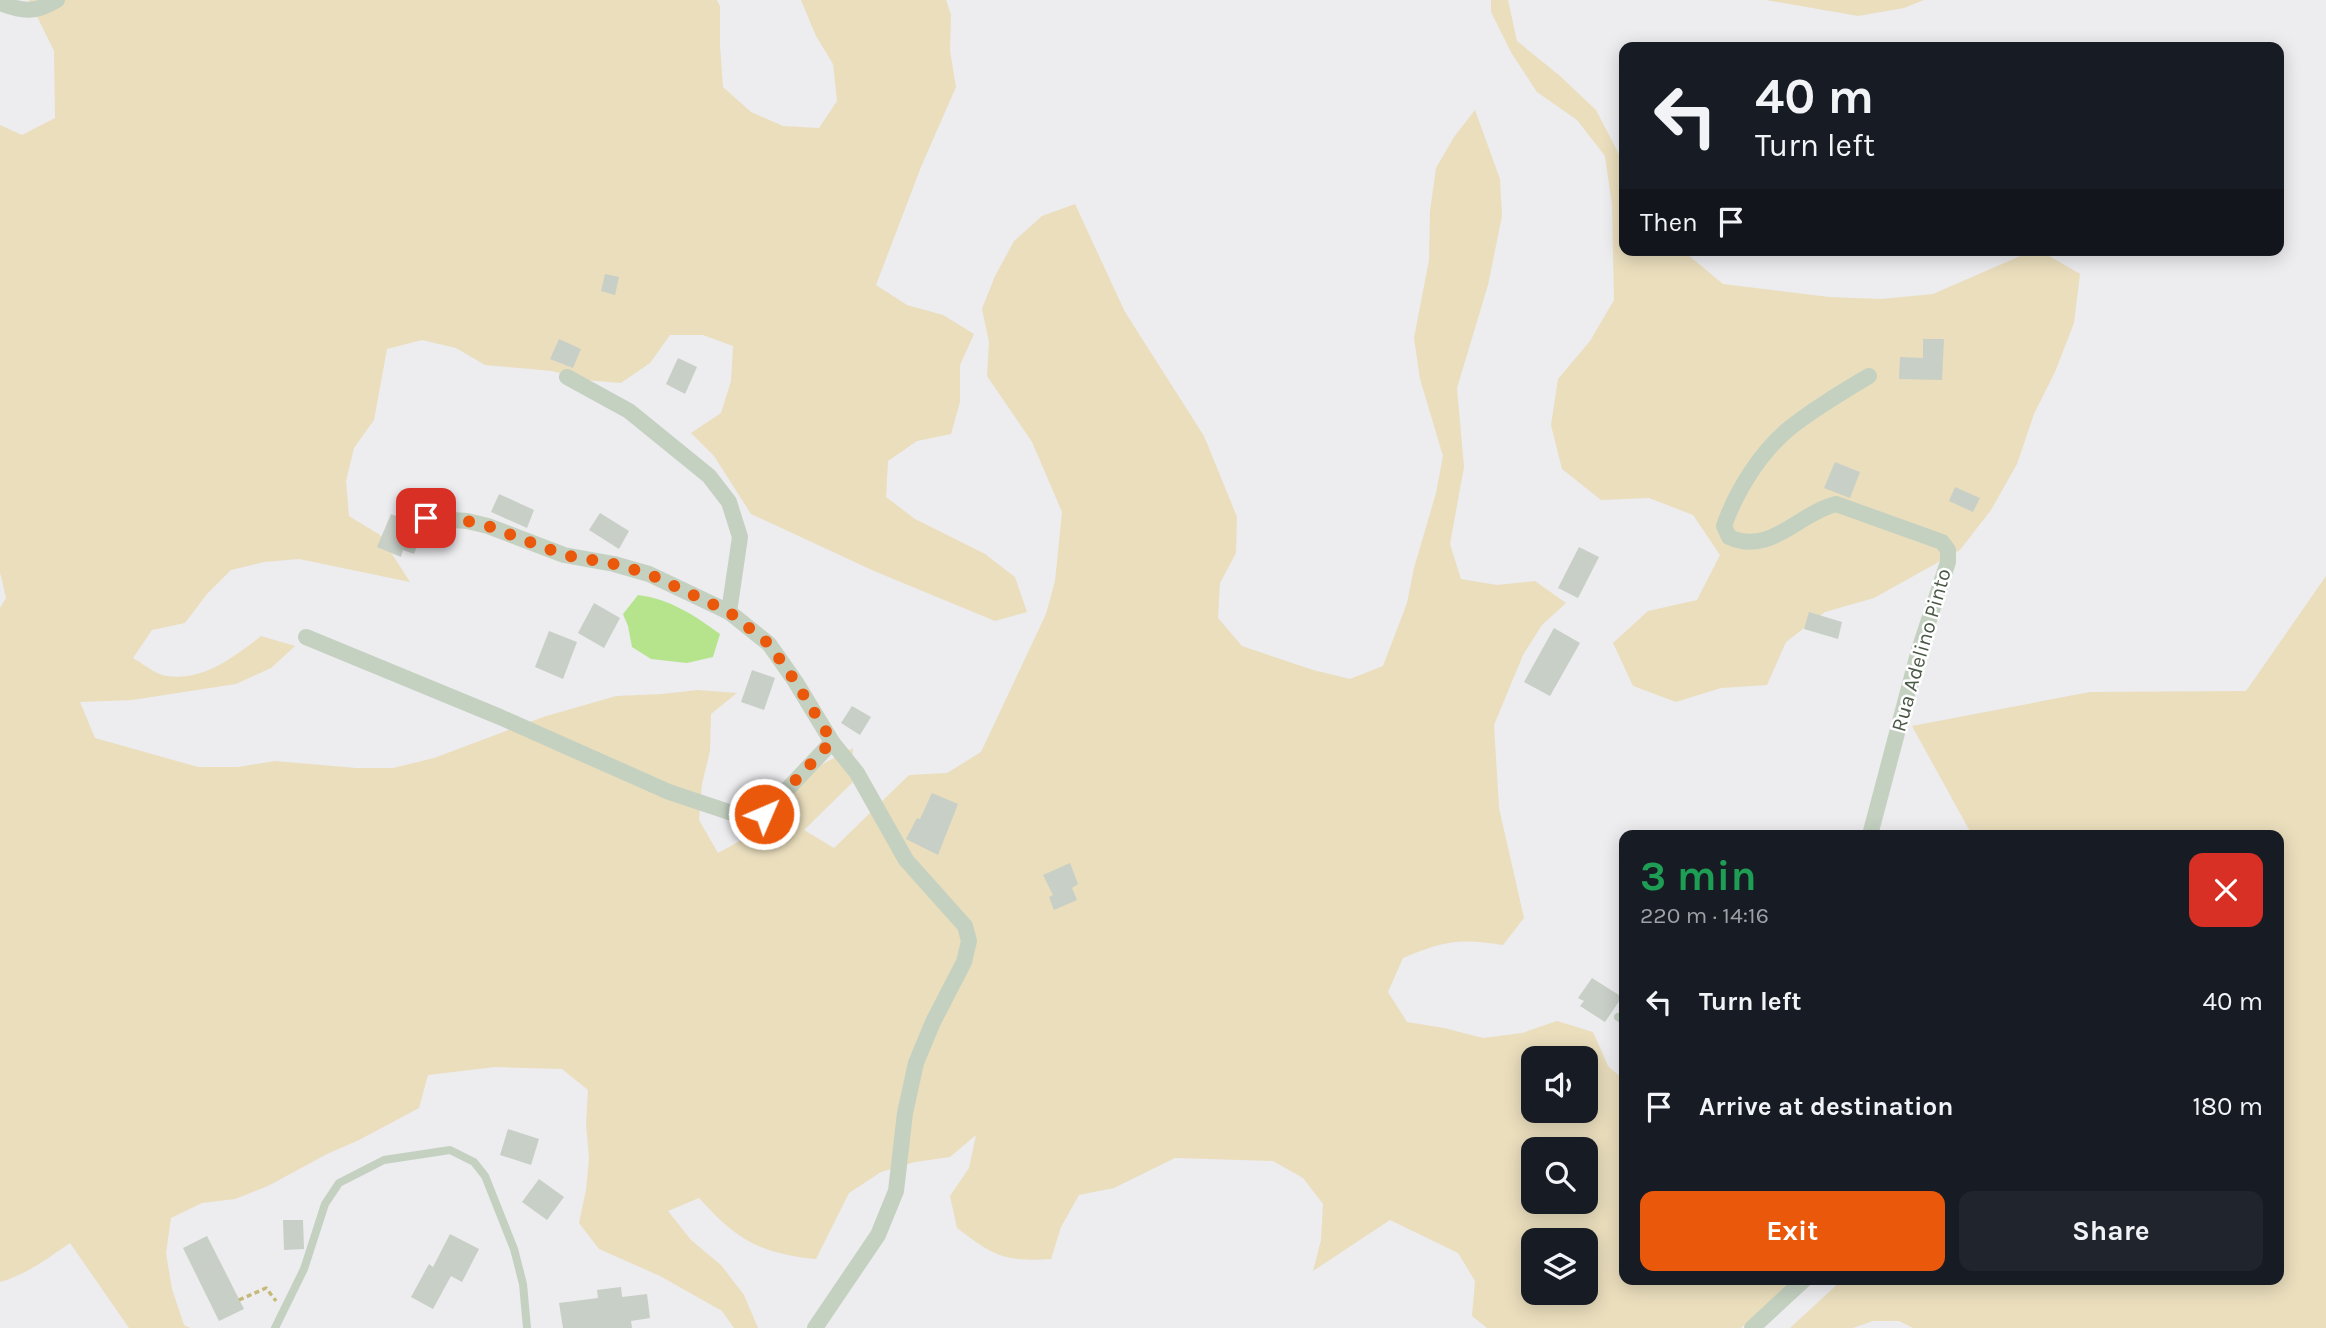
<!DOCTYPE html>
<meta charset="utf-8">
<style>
:root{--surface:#171b24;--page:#20242c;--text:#f1f3f6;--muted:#9ea1a6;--accent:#ea580c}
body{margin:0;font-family:Karla,sans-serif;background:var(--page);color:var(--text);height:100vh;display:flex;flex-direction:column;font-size:26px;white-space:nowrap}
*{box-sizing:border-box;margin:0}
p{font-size:23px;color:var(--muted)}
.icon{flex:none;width:38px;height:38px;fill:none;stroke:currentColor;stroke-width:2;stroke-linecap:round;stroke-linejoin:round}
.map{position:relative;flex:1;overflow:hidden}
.details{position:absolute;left:1619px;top:830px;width:665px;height:455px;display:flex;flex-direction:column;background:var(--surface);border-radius:14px;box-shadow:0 4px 18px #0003}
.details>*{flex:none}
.banner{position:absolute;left:1619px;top:42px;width:665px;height:214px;border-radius:14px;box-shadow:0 4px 18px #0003;background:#171b24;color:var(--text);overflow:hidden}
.controls{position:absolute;left:1521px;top:1046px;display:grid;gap:14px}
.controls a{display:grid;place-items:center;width:77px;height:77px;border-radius:14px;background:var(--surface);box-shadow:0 4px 18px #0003;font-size:35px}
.pin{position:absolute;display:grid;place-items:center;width:60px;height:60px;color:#fff;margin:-30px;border-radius:14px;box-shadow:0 4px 10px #0006}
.me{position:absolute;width:77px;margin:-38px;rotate:45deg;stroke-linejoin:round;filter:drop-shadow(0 0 5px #0008)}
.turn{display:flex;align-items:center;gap:24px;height:147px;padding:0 21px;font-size:32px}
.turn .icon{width:91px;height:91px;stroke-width:2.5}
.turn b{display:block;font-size:49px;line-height:60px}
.then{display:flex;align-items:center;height:66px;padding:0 21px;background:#0003;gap:14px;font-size:26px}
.round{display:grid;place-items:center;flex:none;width:74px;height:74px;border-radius:14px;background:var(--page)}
.summary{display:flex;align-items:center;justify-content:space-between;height:119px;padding:0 21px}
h1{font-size:42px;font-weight:700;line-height:52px;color:#1e9e55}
.button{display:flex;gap:14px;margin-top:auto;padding:14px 21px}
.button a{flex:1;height:80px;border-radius:14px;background:var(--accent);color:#fff;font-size:28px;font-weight:700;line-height:80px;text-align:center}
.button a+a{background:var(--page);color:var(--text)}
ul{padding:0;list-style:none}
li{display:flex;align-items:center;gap:21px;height:105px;padding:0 21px}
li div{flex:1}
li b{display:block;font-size:26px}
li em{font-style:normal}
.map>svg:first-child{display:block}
.green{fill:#eadebd;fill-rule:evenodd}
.water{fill:#b5e48d}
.building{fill:#c8cfc7}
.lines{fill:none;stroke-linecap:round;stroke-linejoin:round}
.path{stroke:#c6b978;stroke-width:3.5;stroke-dasharray:5 3.5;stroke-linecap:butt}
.service{stroke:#c4d1c1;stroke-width:8}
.minor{stroke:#c4d1c1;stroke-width:16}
.route{stroke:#ea580c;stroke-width:12;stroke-dasharray:0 21.6}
.labels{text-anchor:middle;stroke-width:5;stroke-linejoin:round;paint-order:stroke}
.street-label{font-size:21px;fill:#4a5846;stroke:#fff}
</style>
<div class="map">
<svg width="2326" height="1328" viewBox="0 0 2326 1328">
<rect width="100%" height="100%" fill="#edecef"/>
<g class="green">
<path d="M29,0H717L720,6V45L723,87L751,112L783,126L819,128L837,101L833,64L816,36L801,0H946L951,15L950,51L956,87L921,167L876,285L907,305L943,315L974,334L960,365V402L951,434L917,441L888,461L886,497L915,519L985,554L1015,577L1027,612L995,621L874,571L751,514L714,456L691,433L721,413L731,381L733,346L703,335H670L650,363L621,383L585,380L552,371L485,365L456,348L422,340L387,349L374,420L354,448L346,481L349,516L380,535L410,582L299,559L264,562L231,570L207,594L185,623L152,630L133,658C142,663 156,675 167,676C203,681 234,657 261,636L295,646L271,668L236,684L132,700L80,702L95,738L198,767H238L275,761L356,768H393L434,758L543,717L616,696L662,694L698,690L737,693L711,714L710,751L702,784L699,820L718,853L749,836L760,804L786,779L819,766L853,748L852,783L804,830L834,848L909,775L947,773L981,752L1046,614L1055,581L1062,512L1032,442L987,376L989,342L982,309L995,276L1014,241L1042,216L1075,204L1125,312L1204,436L1237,517L1236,553L1220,583L1218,618L1242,646L1313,670L1350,679L1383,666L1407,603L1414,568L1436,493L1443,456L1420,379L1414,338L1429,260L1430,211L1436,168L1454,137L1475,110L1500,179L1502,216L1488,285L1457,388L1464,467L1450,544L1461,579L1497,585L1535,581L1566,603L1542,625L1523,655L1494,725L1499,808L1524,918L1503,945C1459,938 1444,941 1403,958L1388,992L1407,1022L1444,1028L1483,1038L1522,1033L1557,1021L1593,1032L1608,1066L1624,1080V1279H1796L1741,1328H1487L1472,1316L1475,1281L1458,1253L1390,1220L1313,1271L1321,1240L1323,1204L1303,1178L1273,1161L1175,1158L1114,1188L1079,1195L1061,1227L1051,1259C1004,1262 994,1256 957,1228L950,1196L969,1168L976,1135L950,1157L915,1162L881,1172L849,1193L816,1259C759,1253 737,1240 699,1198L668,1211L691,1240L721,1265L744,1295L758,1328H734L722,1311L660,1276L599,1249L579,1223L586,1190L589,1158L586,1124L588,1090L562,1069L495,1067L428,1075L419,1108L359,1140L327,1154L268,1186L235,1199L202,1203L171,1218L166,1253L172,1289L184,1325L190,1328H129L70,1243C48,1258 26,1275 0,1282V608L6,598L0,572V125L22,135L55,118L54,51ZM1533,1059H1586V1111H1533ZM1533,1150H1586V1202H1533ZM1533,1241H1586V1293H1533Z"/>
<path d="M1491,0H1508L1517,41L1560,76L1596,110L1624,164V250H1682L1723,284L1829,297L1881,299L1933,294L2034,250H2039L2080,274L2074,323L2055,372L2034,414L2017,464L1991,510L1960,550L1874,598L1825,612L1786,642L1767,685L1721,688L1676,702L1633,686L1613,643L1648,611L1697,600L1720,555L1693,515L1649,498L1601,500L1562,469L1551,425L1558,379L1590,341L1614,300L1612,205L1605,156L1577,120L1537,92L1512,54L1491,12Z"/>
<path d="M1766,0H1924L1904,8L1858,16Z"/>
<path d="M2326,576V1328H1913L1899,1321H1873L1853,1328H1790L1843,1279H2278V835H1972L1912,726L2090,692L2246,691Z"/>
</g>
<path class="water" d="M638,595C670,599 694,615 720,634L713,657L687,663L651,659L632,647L628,626L623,614Z"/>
<g class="building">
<path d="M605,274L619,277L615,295L601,291Z"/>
<path d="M559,339L581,349L573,368L550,359Z"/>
<path d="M1923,339H1944L1942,380L1899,379L1900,357L1923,358Z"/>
<path d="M678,358L697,367L685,394L666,384Z"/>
<path d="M1835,462L1860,472L1850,498L1824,488Z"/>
<path d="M1955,487L1980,498L1973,512L1949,501Z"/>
<path d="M499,494L534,510L527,528L491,512Z"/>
<path d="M600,513L629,531L619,549L589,530Z"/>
<path d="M391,514L416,524L412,533L421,536L414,554L403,550L401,557L377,547Z"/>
<path d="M1579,547L1599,557L1578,598L1558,588Z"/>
<path d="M594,603L620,618L604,648L578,633Z"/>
<path d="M1809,612L1842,622L1838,639L1804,629Z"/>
<path d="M1554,628L1580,643L1550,696L1524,682Z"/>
<path d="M549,631L577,642L563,679L535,667Z"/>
<path d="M752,670L775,678L764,710L741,702Z"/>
<path d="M852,706L871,717L860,735L841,723Z"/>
<path d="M932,793L958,804L938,855L906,839L917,818L920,819Z"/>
<path d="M1070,863L1078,884L1072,888L1077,900L1054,910L1049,897L1053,895L1043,875Z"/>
<path d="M1592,978L1622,997L1605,1022L1580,1006L1584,1001L1578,998Z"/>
<path d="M508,1129L539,1139L531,1165L500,1155Z"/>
<path d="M539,1179L564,1197L547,1220L522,1202Z"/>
<path d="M283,1220H303L304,1249L284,1250Z"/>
<path d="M450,1234L479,1249L462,1282L451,1276L433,1309L411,1297L429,1264L433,1267Z"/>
<path d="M207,1236L244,1309L219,1321L183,1248Z"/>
<path d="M621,1287L622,1297L647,1294L650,1318L631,1321L632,1328H563L559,1303L598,1298L597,1290Z"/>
</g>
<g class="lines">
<path class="path" d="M239,1300L266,1288L276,1301"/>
<g class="service">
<path d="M1618,1017L1624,1021"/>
<path d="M275,1328L304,1269L325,1204L339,1183L384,1160L450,1150L474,1162L485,1176L514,1249L523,1284L527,1328"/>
</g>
<g class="minor">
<path d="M0,3C23,12 36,13 57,0"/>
<path d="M1869,376C1842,392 1815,408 1791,427C1761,451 1736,491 1724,526L1729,537C1770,556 1799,513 1836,504L1942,542L1948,550V562L1919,650L1870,835"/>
<path d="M567,377L629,411L709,476L729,502L740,537L729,612"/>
<path d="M426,518L467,521L488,526L564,555L614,564L649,574L729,612L769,644L795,681L832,742L857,773L906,860L965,926L969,941L964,962L933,1022L916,1063L905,1113L896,1191L878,1235L815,1328"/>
<path d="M306,637L500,717L669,792L747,818L764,814L832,742"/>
<path d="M1752,1328L1805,1279"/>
</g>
</g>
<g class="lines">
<path class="route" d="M426,518L467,521L488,526L564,555L614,564L649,574L729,612L769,644L795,681L832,741L764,814"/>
</g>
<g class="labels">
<g class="street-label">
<text transform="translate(1921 650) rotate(-74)" y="7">Rua Adelino Pinto</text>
</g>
</g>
</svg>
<div class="controls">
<a><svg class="icon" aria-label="sound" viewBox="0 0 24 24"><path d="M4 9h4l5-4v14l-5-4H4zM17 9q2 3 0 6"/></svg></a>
<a><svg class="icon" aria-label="search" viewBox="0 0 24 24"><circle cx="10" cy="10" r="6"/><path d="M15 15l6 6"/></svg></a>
<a><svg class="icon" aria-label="layers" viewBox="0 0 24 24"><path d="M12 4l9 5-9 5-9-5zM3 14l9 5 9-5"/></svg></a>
</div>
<div class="pin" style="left:426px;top:518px;background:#d93025"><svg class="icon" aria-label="arrive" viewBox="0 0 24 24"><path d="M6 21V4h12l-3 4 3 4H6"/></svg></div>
<svg class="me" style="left:764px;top:814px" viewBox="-20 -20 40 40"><circle r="17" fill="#ea580c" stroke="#fff" stroke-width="3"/><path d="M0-11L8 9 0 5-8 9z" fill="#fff"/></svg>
<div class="banner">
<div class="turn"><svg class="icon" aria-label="left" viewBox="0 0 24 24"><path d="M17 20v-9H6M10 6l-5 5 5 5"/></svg><div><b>40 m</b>Turn left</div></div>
<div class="then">Then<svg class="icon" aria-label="arrive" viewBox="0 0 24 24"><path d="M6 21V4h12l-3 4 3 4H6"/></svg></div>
</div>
<section class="details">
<div class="summary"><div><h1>3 min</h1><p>220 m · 14:16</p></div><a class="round" style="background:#d93025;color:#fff"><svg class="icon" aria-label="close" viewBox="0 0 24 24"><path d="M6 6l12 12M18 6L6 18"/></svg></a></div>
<ul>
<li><svg class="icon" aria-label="left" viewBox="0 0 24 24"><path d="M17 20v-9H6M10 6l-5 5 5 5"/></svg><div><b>Turn left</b></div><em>40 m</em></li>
<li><svg class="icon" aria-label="arrive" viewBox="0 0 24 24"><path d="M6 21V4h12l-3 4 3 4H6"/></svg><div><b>Arrive at destination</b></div><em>180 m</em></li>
</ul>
<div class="button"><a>Exit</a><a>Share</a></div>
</section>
</div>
